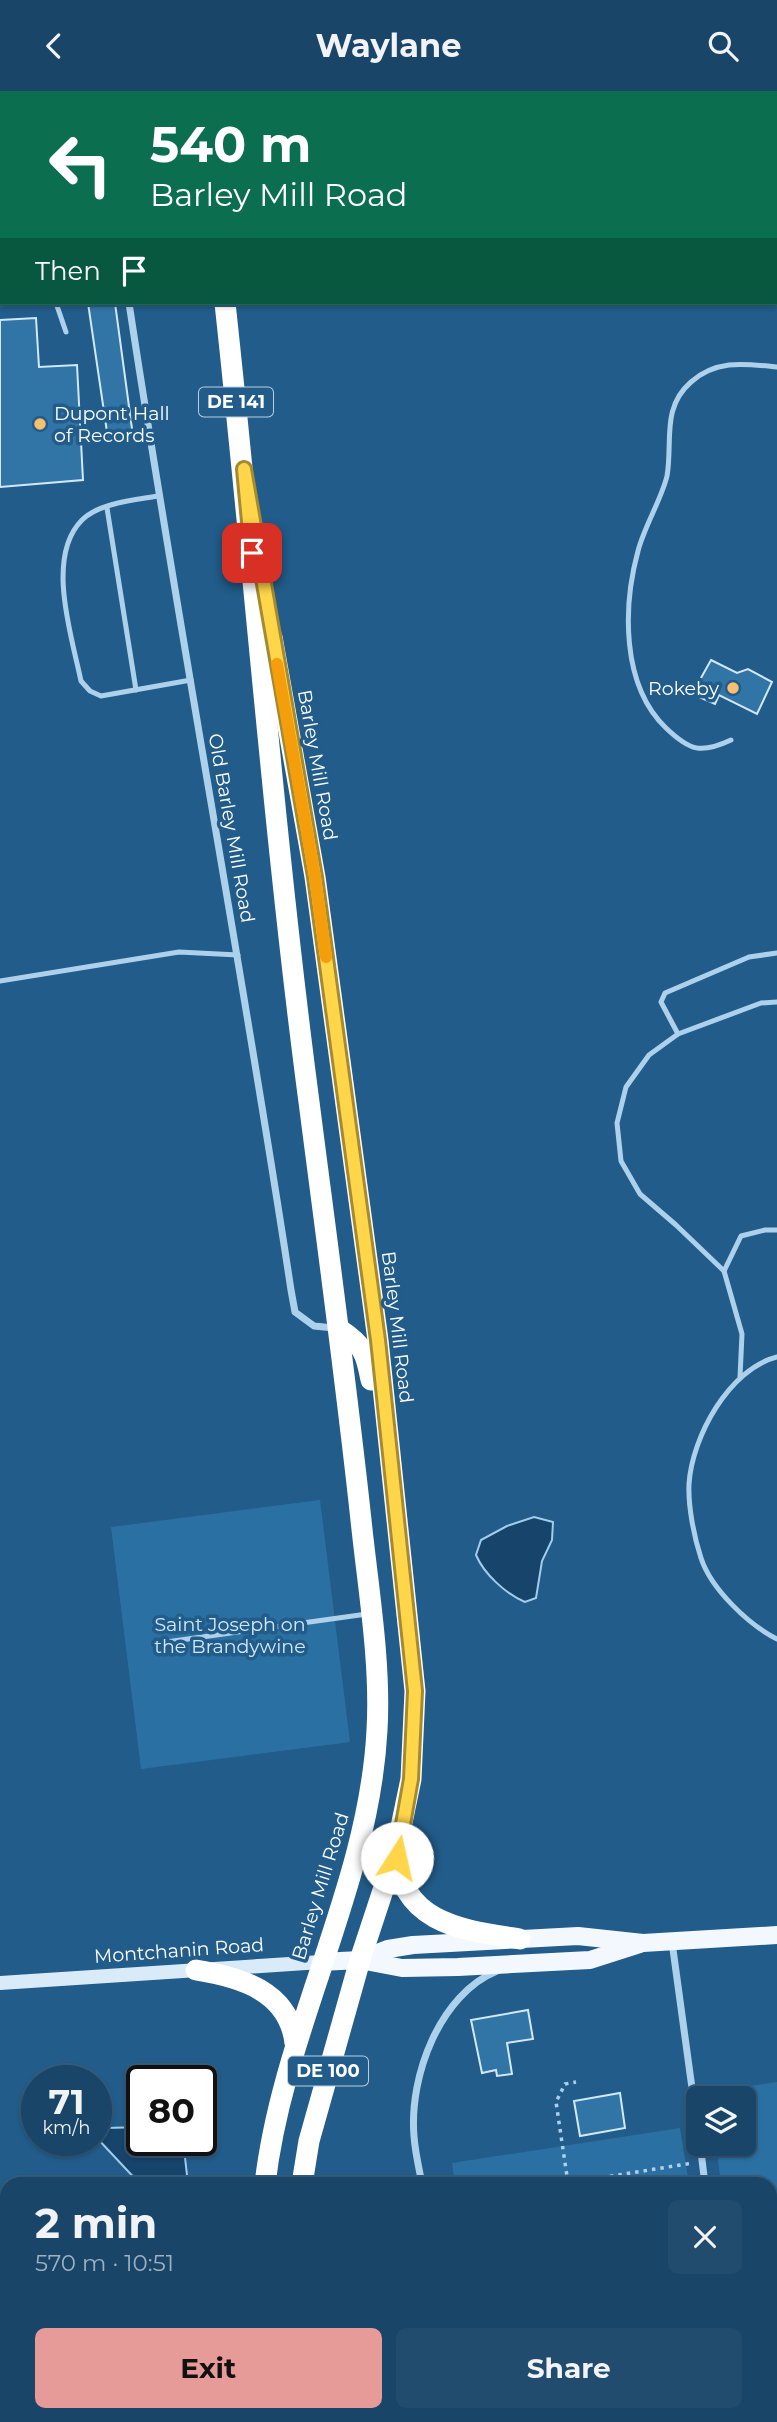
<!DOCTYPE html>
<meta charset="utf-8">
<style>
:root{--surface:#194568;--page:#224c6e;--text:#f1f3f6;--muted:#9fb1c0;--line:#375d7c;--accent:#e69b98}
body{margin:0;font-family:Montserrat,sans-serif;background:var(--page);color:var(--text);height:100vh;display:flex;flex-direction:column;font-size:26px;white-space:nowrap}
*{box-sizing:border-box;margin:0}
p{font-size:23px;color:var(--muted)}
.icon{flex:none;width:38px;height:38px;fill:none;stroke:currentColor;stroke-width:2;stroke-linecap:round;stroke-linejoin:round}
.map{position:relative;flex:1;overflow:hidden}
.drawer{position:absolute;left:0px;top:2086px;width:777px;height:245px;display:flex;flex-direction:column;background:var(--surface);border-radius:21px 21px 0 0;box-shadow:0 2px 5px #0004,0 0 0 2px var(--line)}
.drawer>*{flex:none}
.banner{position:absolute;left:0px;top:0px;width:777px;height:214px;box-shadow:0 2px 5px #0004,0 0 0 2px var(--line);background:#0b6e4f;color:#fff;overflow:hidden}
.controls{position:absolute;left:686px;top:1995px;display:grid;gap:14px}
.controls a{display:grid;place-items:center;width:70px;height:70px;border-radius:10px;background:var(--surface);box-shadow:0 2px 5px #0004,0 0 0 2px var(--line);font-size:35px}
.speed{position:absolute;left:21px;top:1974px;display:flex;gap:14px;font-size:35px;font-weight:700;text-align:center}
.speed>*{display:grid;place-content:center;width:91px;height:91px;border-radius:50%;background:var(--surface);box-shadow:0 2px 5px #0004,0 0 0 2px var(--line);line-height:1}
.speed small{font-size:18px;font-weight:400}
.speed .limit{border:4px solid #111;border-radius:10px;background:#fff;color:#111}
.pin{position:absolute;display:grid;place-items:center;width:60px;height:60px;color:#fff;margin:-30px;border-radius:14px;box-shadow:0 4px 10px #0006}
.me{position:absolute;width:77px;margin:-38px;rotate:10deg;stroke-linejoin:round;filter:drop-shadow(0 0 5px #0008)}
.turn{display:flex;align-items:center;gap:24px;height:147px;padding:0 35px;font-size:32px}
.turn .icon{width:91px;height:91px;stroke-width:2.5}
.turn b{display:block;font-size:49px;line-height:60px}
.then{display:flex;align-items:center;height:66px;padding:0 35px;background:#0003;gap:14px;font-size:26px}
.round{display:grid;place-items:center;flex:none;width:74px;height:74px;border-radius:10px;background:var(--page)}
.head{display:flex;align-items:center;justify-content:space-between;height:119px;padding:0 35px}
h1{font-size:42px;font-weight:700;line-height:52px}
.button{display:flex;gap:14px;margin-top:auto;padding:14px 35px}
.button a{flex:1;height:80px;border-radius:10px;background:var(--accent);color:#111;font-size:28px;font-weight:700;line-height:80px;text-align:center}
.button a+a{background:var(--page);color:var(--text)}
header{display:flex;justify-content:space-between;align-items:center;height:91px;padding:0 35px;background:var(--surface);font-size:32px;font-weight:700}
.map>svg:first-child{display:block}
.green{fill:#2b70a2}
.water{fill:#17446a;stroke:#a1cdec;stroke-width:2}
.building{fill:#3175a7;stroke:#d2e8f8;stroke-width:2}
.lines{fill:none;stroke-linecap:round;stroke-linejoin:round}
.path{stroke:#aed1eb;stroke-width:3.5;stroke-dasharray:3.5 5;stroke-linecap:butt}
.lane{stroke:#aed1eb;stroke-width:5}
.street{stroke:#aed1eb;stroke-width:7}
.secondary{stroke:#d9eaf8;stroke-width:14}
.primary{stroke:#f2f8fe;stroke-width:18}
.highway{stroke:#fff;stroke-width:21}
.route-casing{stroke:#a68a30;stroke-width:18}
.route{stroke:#ffd54a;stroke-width:12}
.slow{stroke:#f59e0b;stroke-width:12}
.poi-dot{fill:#f7bf6f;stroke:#215c8a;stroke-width:2.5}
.labels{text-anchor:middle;stroke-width:7;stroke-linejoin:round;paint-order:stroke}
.shield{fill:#215c8a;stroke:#bccedc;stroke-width:2}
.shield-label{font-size:18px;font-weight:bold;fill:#fff}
.poi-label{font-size:19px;fill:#fff;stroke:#215c8a;text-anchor:start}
.street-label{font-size:19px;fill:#fff;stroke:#215c8a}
.park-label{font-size:19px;fill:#d2e8f8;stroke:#215c8a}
</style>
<header><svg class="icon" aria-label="back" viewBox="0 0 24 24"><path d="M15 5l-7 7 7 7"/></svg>Waylane<svg class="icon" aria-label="search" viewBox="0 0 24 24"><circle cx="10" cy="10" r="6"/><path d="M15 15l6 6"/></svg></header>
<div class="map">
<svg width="777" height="2331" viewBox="0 0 777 2331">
<rect width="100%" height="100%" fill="#215c8a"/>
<g class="green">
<path d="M320,1409L350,1651L141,1678L111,1436Z"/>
<path d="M777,1991V2192H770V2093H721L716,2053H744V2007H710L709,2001Z"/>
<path d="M680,2037L689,2093H455L452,2072Z"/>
</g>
<g class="water">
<path d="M402,0H777V94L775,2Z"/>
<path d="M534,1426L553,1431L552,1449L542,1470L536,1507L525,1511C506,1503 484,1483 476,1464L481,1449L507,1435Z"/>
<path d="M142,2036V2049H183L188,2093H140L96,2046L106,2037Z"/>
<path d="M9,2324H182L186,2331H9Z"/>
</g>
<g class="building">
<path d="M88,212H115L133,345L108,348Z"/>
<path d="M36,227L39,276L77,274L83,389L0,396V229Z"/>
<path d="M711,569L737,582L748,578L772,591L757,623L719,604L715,613L692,603Z"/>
<path d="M528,1919L533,1948L507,1952L512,1983L497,1985L496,1979L482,1982L471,1929Z"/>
<path d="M620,2002L625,2037L580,2045L574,2010Z"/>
</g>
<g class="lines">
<g class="path">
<path d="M568,2092L693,2072"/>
<path d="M568,2092L556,2011L565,1993L576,1991"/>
</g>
<g class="lane">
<path d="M0,135L2,136"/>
<path d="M0,202H2"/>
<path d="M56,212L66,241"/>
<path d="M158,405C135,409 99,412 82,429C45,466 72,546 81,590L90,600L101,605L191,589"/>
<path d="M107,417L136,599"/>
<path d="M731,649C701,663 690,660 666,637C621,594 623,515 638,460C644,436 662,407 667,385C673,351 661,317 691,291C717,268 746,273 777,276"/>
<path d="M0,890L179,861L238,864"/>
<path d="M678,943L661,911L665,902L749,866L777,862"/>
<path d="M724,1180L676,1134L640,1103L621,1070L617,1032L626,996L649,964L678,943L761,912L777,911"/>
<path d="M777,1266C729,1278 692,1346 689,1393C688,1415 694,1446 701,1467C711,1498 749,1534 777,1548"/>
<path d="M740,1286L742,1243L724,1180L741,1145L765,1139H777"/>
<path d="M159,1552L367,1523"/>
</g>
<g class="street">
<path d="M301,0L305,2"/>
<path d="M238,2L241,0"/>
<path d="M775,122H777"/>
<path d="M129,212C179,542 241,869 291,1199L295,1221L314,1235L334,1237"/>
<path d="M672,1851L698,2041"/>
<path d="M700,2053L705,2093"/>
<path d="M422,2093C419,2077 415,2061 414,2045C409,1985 440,1903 497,1880"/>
<path d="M458,2324L459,2331"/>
<path d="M737,2324L738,2331"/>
</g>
<path class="secondary" d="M0,1892L321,1871"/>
<g class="primary">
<path d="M360,1869L388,1858L413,1854L578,1845L643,1852L777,1844"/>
<path d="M321,1871L360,1869L402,1877L458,1876L590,1869L640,1853"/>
</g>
<g class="highway">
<path d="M202,0L203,2"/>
<path d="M225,212C254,478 274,746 309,1011C327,1151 346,1290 361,1429C368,1497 381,1571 377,1639C369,1796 283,1937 265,2093"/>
<path d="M272,546L315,786L378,1249L415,1600L411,1688L396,1760L360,1869L309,2050L302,2093"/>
<path d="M339,1238C363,1254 366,1261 371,1289"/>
<path d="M396,1760C400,1833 463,1839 520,1848"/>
<path d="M196,1879C240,1886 289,1900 295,1952"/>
<path d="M275,2324L276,2331"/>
<path d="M314,2324L315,2331"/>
</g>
</g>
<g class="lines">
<g class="route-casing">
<path id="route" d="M252,462L244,378L315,786L378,1249L415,1600L411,1688L397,1767"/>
</g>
<use href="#route" class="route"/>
<path class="slow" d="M277,573L315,786L326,866"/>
</g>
<g class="poi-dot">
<circle cx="40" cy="333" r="7"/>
<circle cx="733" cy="597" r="7"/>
</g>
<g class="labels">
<g class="shield">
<rect x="199" y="296.5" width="74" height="29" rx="5"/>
<rect x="288" y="1965.5" width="80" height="29" rx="5"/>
</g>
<g class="shield-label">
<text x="236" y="317">DE 141</text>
<text x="328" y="1986">DE 100</text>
</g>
<g class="poi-label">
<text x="54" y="329">Dupont Hall<tspan x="54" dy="22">of Records</tspan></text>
<text x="719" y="604" text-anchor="end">Rokeby</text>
</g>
<g class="street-label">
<text transform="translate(318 674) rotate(80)" y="7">Barley Mill Road</text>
<text transform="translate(232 737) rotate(80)" y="7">Old Barley Mill Road</text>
<text transform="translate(398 1236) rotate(83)" y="7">Barley Mill Road</text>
<text transform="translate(320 1795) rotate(-73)" y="7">Barley Mill Road</text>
<text transform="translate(179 1859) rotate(-4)" y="7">Montchanin Road</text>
</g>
<g class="park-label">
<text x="230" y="1540">Saint Joseph on<tspan x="230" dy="22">the Brandywine</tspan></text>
</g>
</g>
</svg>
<div class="controls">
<a><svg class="icon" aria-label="layers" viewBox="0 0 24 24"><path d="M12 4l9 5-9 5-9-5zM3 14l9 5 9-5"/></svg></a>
</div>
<div class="speed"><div>71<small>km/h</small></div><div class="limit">80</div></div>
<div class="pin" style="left:252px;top:462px;background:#d93025"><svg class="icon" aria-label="arrive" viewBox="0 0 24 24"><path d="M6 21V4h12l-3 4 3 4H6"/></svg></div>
<svg class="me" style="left:397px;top:1767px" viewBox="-20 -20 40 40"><circle r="19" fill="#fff"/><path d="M0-13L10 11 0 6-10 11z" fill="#ffd54a"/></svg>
<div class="banner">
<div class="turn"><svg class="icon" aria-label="left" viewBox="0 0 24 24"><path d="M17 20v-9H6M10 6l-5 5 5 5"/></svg><div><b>540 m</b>Barley Mill Road</div></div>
<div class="then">Then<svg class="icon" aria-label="arrive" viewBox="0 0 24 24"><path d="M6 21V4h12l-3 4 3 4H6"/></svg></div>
</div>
<section class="drawer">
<div class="head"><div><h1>2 min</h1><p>570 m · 10:51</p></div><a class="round"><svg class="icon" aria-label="close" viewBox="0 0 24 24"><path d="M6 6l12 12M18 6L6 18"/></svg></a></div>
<div class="button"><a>Exit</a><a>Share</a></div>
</section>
</div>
